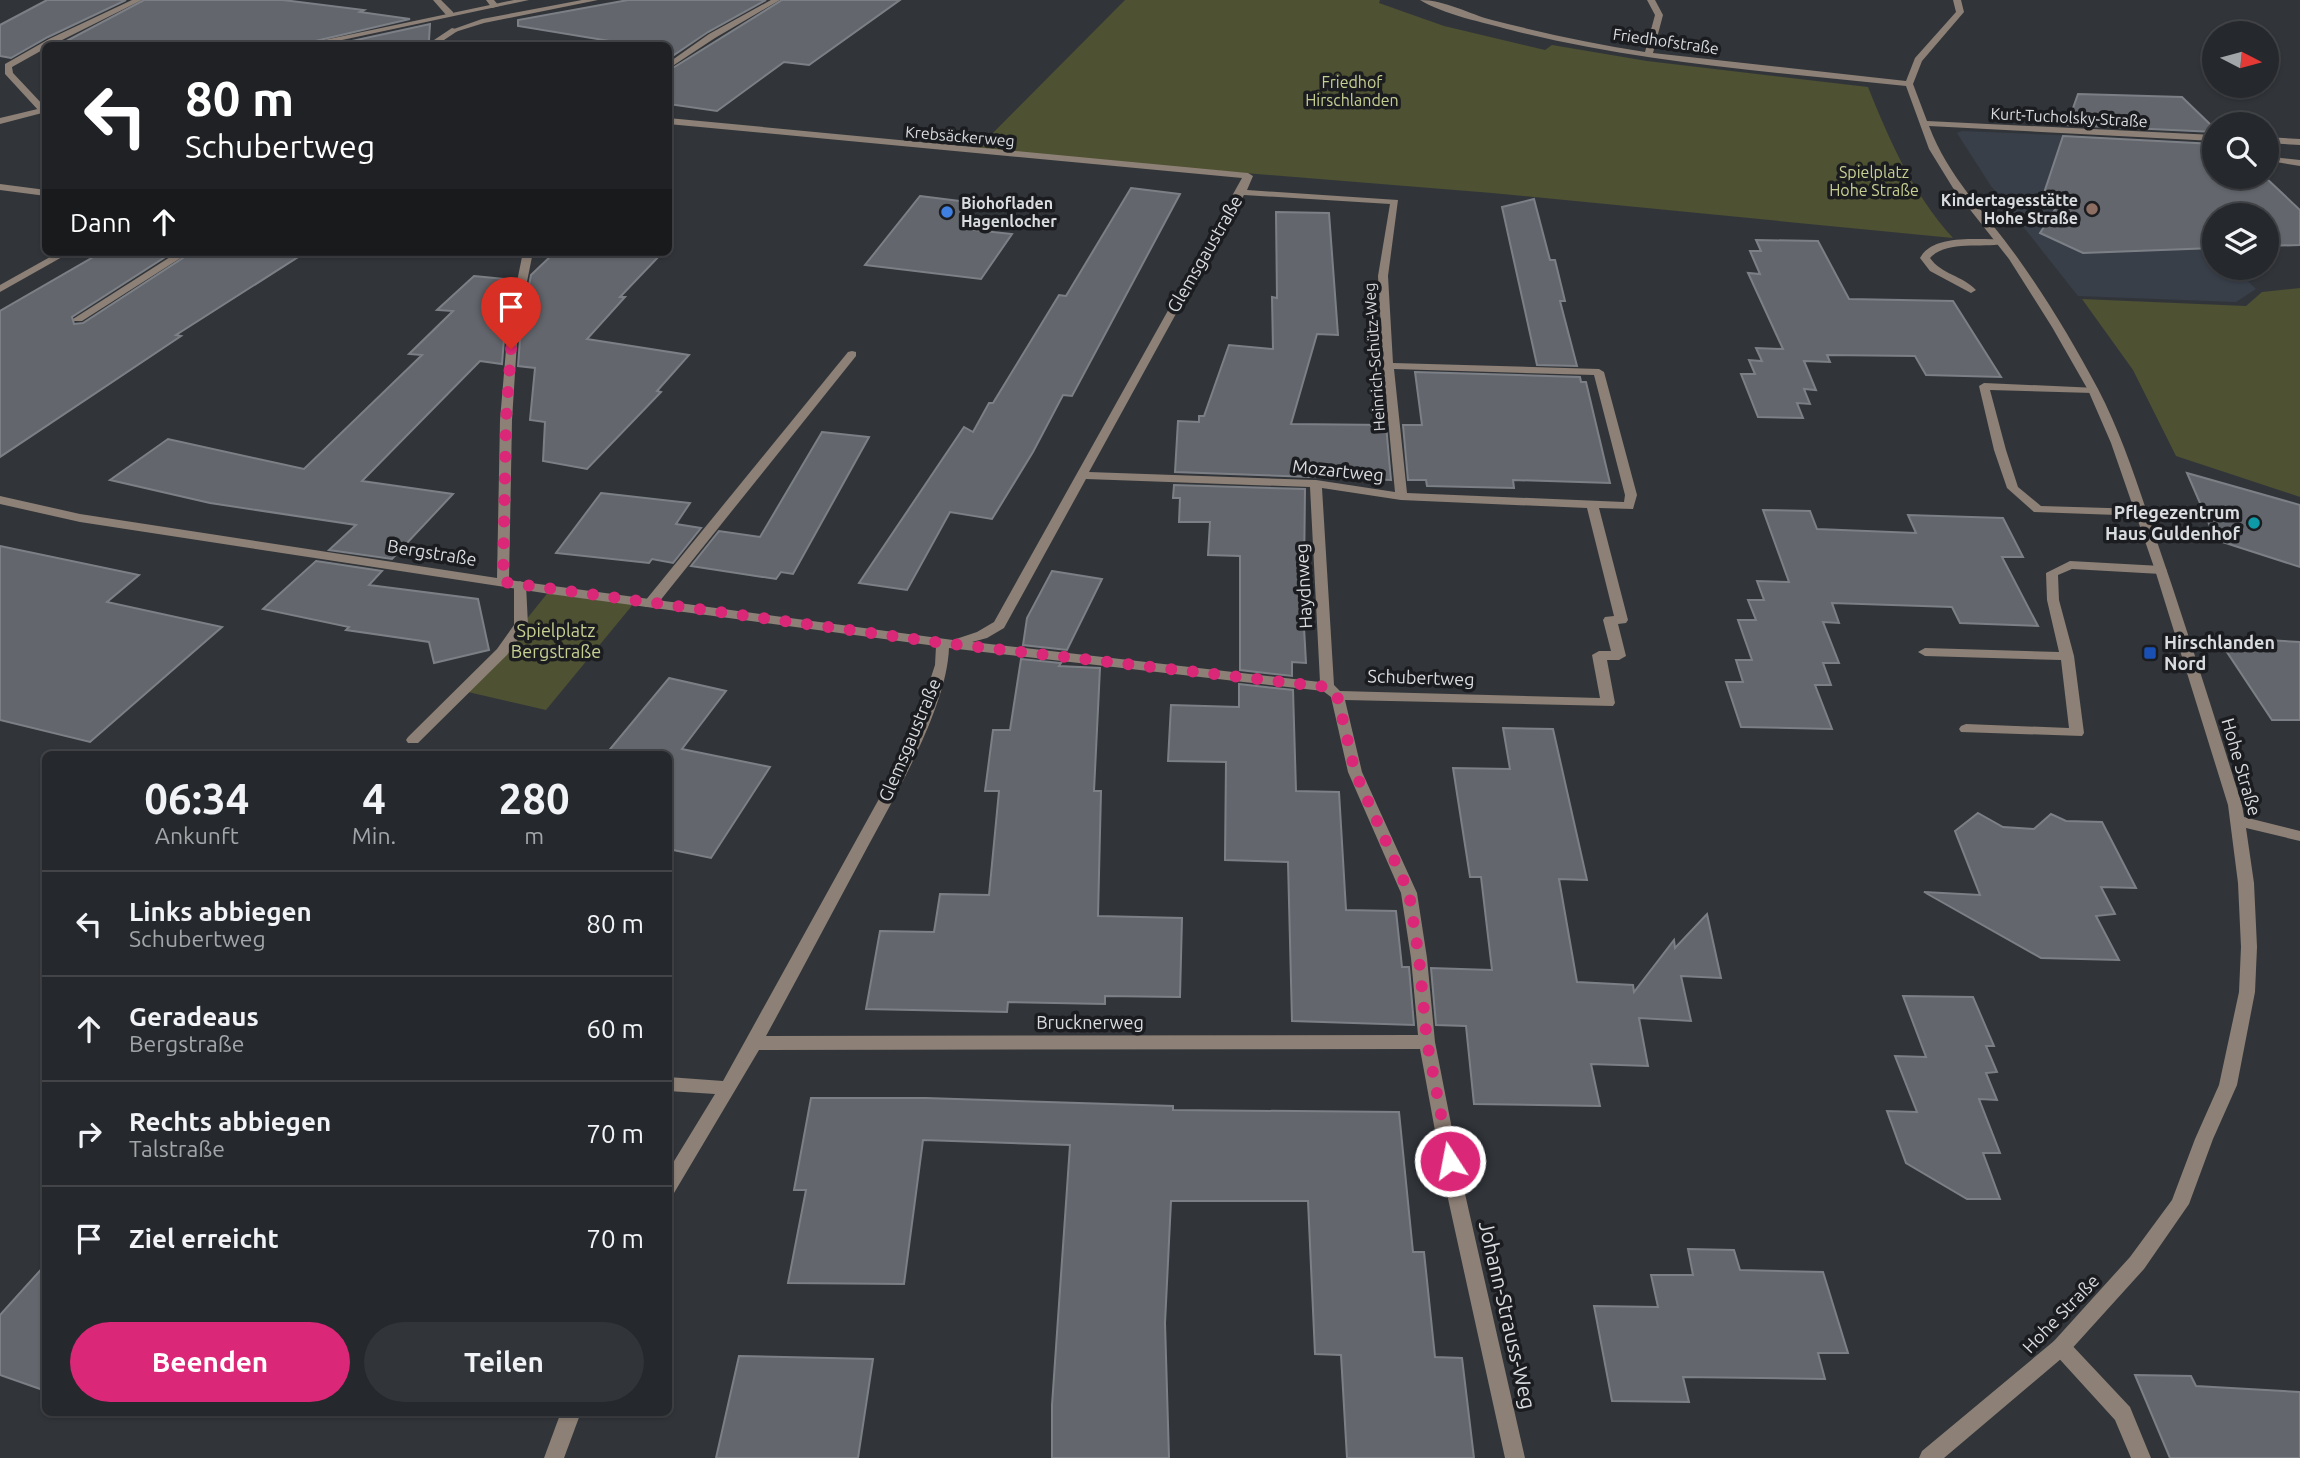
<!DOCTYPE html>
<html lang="de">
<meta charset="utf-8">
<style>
:root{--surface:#25282c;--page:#313438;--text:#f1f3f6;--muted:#a3a6a9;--line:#424448;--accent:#db2777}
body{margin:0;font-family:Ubuntu,sans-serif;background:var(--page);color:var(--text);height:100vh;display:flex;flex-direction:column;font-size:26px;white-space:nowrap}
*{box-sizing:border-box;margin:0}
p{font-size:23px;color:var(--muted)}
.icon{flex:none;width:38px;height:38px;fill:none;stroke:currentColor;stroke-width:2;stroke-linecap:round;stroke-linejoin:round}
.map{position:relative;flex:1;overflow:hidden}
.side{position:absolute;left:42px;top:751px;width:630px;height:665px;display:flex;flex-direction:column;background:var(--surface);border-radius:10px;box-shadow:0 2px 5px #0004,0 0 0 2px var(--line)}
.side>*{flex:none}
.guide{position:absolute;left:42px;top:42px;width:630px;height:214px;border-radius:10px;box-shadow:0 2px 5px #0004,0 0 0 2px var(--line);background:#202124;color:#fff;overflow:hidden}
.needle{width:46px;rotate:96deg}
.controls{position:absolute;left:2202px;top:21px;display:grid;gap:14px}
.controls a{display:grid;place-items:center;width:77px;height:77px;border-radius:50%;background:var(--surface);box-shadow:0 2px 5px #0004,0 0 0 2px var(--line);font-size:35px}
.pin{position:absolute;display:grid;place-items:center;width:60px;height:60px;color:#fff;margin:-72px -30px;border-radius:50% 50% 50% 0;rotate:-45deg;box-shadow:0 0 7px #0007}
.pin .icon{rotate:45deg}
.me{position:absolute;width:77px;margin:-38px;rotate:349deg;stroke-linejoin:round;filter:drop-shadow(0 0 5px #0008)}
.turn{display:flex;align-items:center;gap:24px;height:147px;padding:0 28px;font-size:32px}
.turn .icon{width:91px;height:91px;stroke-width:2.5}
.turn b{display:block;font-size:49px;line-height:60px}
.then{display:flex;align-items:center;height:66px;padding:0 28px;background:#0003;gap:14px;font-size:26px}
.eta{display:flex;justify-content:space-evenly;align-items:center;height:119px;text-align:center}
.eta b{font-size:42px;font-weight:700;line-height:49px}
.cta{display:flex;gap:14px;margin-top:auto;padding:14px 28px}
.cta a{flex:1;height:80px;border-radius:42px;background:var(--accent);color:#fff;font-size:28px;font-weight:700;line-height:80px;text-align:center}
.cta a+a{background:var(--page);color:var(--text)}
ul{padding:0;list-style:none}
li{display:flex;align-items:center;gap:21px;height:105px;padding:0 28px;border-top:2px solid var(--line)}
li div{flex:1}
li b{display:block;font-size:26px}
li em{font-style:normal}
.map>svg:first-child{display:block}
.built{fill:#383f49}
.green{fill:#4e5132}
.building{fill:#63676d;stroke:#7c8086;stroke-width:2}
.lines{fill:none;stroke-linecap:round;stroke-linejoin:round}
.service{fill:#8d8076;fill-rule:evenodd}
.minor{fill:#8d8076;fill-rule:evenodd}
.tertiary{fill:#8d8076;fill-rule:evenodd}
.route{stroke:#db2777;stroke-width:12;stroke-dasharray:0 21.6}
.education-dot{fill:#8d6e63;stroke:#1b1c1f;stroke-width:2.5}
.shop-dot{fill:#3f7fe0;stroke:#1b1c1f;stroke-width:2.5}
.culture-dot{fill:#0f9aa8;stroke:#1b1c1f;stroke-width:2.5}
.transit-dot{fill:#1a4fb4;stroke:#1b1c1f;stroke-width:2.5}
.labels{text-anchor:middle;stroke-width:7;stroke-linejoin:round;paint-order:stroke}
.far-street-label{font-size:16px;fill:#d9dcdf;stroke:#1b1c1f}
.far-park-label{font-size:16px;fill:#c8cf93;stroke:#1b1c1f}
.far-poi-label{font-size:16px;font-weight:bold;fill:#d9dcdf;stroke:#1b1c1f;text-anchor:end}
.street-label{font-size:18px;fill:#d9dcdf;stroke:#1b1c1f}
.poi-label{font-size:18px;font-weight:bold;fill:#d9dcdf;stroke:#1b1c1f;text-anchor:end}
.park-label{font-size:18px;fill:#c8cf93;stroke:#1b1c1f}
.near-street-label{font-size:21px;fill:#d9dcdf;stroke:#1b1c1f}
</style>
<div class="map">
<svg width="2300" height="1458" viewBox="0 0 2300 1458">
<rect width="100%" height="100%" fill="#31353a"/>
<path class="built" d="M1962,131L2102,137L2214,248V268H2234L2256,289L2236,302L2078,296L1991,186L1957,133Z"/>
<g class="green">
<path d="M1125,0H1380L1379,3L1444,26L1545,50L1552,45L1647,61L1868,87C1890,142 1913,194 1953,238L1492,193L975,151Z"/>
<path d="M2300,288V497L2176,456L2133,370L2082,299L2246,306L2262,292Z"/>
<path d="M550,590L635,602L546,710L468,692Z"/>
</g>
<g class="building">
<path d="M47,0H126L48,37L11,58L0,56V25Z"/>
<path d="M144,0H283L364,10L360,12L410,19L294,46H57Z"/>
<path d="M628,0H766L708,32L668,59V46H640L518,26V20Z"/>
<path d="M782,0H900L809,65L784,62L717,111L668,104V71Z"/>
<path d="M430,24L429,40L423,46H329Z"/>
<path d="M2078,94L2182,97L2214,128V132L2067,125Z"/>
<path d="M2063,136L2214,144V177H2265L2300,210V245L2266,246V215H2214V248L2083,253L2040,233L2061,200L2044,193Z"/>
<path d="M1131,188L1180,194L1072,396L1063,395L1033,452L992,519L950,512L907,590L859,583L964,427L973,432L989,403H993L1059,295L1066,296Z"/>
<path d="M920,196L976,203L967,215L975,216L965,229L1012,234L981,279L865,265Z"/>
<path d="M1534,199L1550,260H1555L1565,301H1560L1577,366L1537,365L1502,207Z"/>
<path d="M1276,212L1329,213L1338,335L1317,334L1291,424L1386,425L1391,480L1175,472L1178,421L1199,422V416H1204L1229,345L1273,349L1272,297L1277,298Z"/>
<path d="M1756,240L1818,241L1849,299L1953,301L2001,377L1926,375L1915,356L1827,355L1830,362L1804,361L1816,390L1804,389L1810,404L1797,403L1803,418L1758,417L1741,374H1755L1749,360L1762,361L1756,348L1783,349L1748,273L1760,274L1750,251H1761Z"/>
<path d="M102,252H173L72,317L74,324L83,323L192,252H306L176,335L181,336L0,457V311Z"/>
<path d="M555,252H663L620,297H625L587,339L689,355L657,391L661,392L587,469L543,461L545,422L530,420L535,368L518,366L521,326L531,275Z"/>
<path d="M474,276L515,280L505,326L502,364L480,361L362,481L453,494L392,559L329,550L356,525L210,503L110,480L168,439L304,469L422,355L409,354L453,311L437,310Z"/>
<path d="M1415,372L1580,377L1581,382H1586L1610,483L1513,480L1514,488L1427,486L1426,480H1408L1403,425H1422Z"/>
<path d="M822,432L869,437L793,574L781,572L776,579L691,566L719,531L760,537Z"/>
<path d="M2187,473L2300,505V567L2216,540Z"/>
<path d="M1174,485L1305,489L1304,574H1301L1306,663L1292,662V676L1240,670V556L1208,555L1210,522H1179L1180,498H1173Z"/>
<path d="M601,493L690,503L676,524L701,528L673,563L652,559L649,563L556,553Z"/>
<path d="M1763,510L1810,511L1817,529L1916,533L1908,515L2003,518L2023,557H2002L2038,626L1960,623L1952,607L1832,603L1839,623L1823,622L1839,663H1823L1831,685H1815L1832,729L1741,727L1726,682H1743L1736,660H1752L1738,620H1756L1748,600H1764L1757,581L1789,582Z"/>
<path d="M0,546L139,575L107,602L222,627L90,742L0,720Z"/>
<path d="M316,561L382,571L369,585L478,599L489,650L434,663L429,642L346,630L349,627L263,609Z"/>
<path d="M1052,571L1102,579L1067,650L1023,645L1027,618Z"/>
<path d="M2217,637L2300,642V720H2272Z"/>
<path d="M1021,659L1061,663L1059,666L1100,668L1094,791H1101L1098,916L1182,918L1180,997L1105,996V1004L1008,1002L1007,1012L866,1009L880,931L934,932L940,894L989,895L999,791H985L993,730H1010Z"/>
<path d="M669,678L726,691L682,749L770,767L711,858L668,849V754H606Z"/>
<path d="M1239,684L1293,690L1296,791L1339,792L1346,910L1396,911L1402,967H1409L1414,1025L1292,1021L1288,862L1225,860L1226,762L1168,761L1171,705L1239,707Z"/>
<path d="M1503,728L1553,729L1587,880L1559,879L1577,982L1633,985L1634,992L1674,940L1675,948L1707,914L1721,978L1681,976L1691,1021L1639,1018L1648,1066L1591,1064L1600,1106L1474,1104L1466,1026L1436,1025L1431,968L1492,970L1481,877H1470L1453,768L1510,769Z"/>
<path d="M1978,813L2003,827L2034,829L2051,814L2066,821L2102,822L2136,888L2101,887L2115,914L2096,916L2119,960L2041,958L1924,892L1980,895L1955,831Z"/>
<path d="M1903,996L1973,997L1994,1046H1986L1997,1072L1986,1073L1997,1100L1979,1099L2000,1153H1983L2000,1199H1967L1906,1163L1887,1111L1917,1112L1895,1056L1926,1057Z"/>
<path d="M811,1098H926L1173,1106V1110L1399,1112L1413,1252H1424L1435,1357L1462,1358L1474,1458H1347L1341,1355L1315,1354L1308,1201H1171L1165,1323L1169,1458H1052V1405L1070,1145L923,1140L904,1284L788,1283L806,1190H794Z"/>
<path d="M1688,1249L1734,1250L1740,1270L1823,1272L1848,1353H1818L1825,1379L1683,1377L1689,1402L1612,1401L1594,1306L1658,1307L1651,1275H1693Z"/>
<path d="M46,1264V1391L0,1375V1315Z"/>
<path d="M739,1356L873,1359L858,1458H716Z"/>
<path d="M2135,1375L2191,1376L2196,1386L2300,1392V1458H2170Z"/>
</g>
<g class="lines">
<g class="service">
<path d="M433,0H441L453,12V16H447Z"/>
<path d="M486,0H494L499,6L492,8Z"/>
<path d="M582,0H598L484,23L455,32L451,30L482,19Z"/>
<path d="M2000,239L2003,240V244C1980,248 1947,240 1930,258C1941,274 1963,276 1976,290L1971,293L1930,271L1920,258C1933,234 1976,240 2000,239Z"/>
<path d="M852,351L856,352V356L655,607H645L644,604L645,601L848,352Z"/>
<path d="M1984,383L2097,388L2098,390L2093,393L1990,390L2006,450L2018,487L2041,506L2141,509L2147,513L2145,516L2034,512L2007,488L1994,450L1979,386Z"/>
<path d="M2070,561L2161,566L2167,570L2161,574L2072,569L2058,575L2059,600L2074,656L2084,733L2082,736L1961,732L1959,729L1961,726L1966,724L2069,728L2061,660L1925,656L1918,652L1925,648L2059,652L2047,600L2046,573Z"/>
<path d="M520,581L526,585L528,625L526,628L507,655L418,743H408L406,740L408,737L497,649L514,625V585Z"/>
<path d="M2061,1338L2068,1341L2130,1407L2151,1458H2131L2115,1420L2054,1353L2051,1347L2054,1341Z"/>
</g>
<g class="minor">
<path d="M132,0H142L50,46H46V48L12,67L13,73L45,107V111H39L5,74V64L49,39Z"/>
<path d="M771,0H780L715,38L668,69V63L709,34Z"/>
<path d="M1420,0C1445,0 1469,14 1492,20C1543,33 1594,44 1645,52L1655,15L1647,0H1655L1663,15L1653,53L1906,81L1915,58L1956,12L1953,0H1961L1964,12L1922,61L1913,84L1927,121L2214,135V141L1929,126C1948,177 1986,213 2017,257C2047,299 2074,344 2098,389C2121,433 2136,480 2152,527C2184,619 2213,712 2242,805L2244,817L2300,831V841L2246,828L2254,883L2257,947L2255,992L2237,1085L2213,1139L2189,1204L2144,1269L2068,1353L1944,1458H1919L1922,1451L2054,1341L2130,1257L2172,1200L2195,1139L2219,1085L2239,992L2241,947L2238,883L2228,805L2155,570L2111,443L2088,390L2052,327L2009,259L1953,188L1929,149L1906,86C1774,72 1640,63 1511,30C1485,23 1442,14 1420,0Z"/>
<path d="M452,28L459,30L435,46H425Z"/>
<path d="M668,118L1248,173L1253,176L1247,190L1398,200L1388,276L1393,363L1599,369L1604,372L1637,495L1633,509L1599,508L1628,620L1626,623L1618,624L1626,656L1619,660H1607L1615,703L1613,706L1345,700L1362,772L1417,893L1427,958L1435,1042L1463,1185L1525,1458H1505L1445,1185L1420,1049L759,1050L674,1193L668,1195V1171L715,1094L668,1091V1077L723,1081L885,788L920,711L935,665L936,646L550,594L80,522L0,504V496L80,514L497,578L500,420L508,326L523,252H533L518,326L512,420L509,580L953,640L977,632L994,622L1242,178L668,124ZM1244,195L1390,204L1378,276L1383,366L1395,492L1316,480L1089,472L1216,241ZM1394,369L1594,375L1625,495L1624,502L1407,493ZM1086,479L1310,487L1320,682L972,642L987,638L1004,628ZM1322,488L1401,500L1587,508L1614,616L1605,617L1603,620L1611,651H1599L1592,655L1600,698L1340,691L1334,685ZM949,648L1323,691L1331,697L1348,772L1401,893L1411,958L1418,1035L766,1036C800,974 833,911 867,848C895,796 947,707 949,648Z"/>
<path d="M2266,137L2300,139V145L2266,143Z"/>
<path d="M2266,150L2281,158L2300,160V166L2276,162L2266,157Z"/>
<path d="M0,184L46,190V196L0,190Z"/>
<path d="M59,252H71L0,292V285Z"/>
<path d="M178,252H190L82,321H74L73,319Z"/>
<path d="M561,1412H581L564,1458H544Z"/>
</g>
<g class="tertiary">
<path d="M514,0H529L314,46H296Z"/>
<path d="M46,107V112L0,124V118Z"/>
</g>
</g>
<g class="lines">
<path class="route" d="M511,349L506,420L503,582L943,643L1327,687L1337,695L1355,772L1409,893L1419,958L1427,1042L1450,1161"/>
</g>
<circle class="education-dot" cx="2092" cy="209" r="7"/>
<circle class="shop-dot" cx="947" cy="212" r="7"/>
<circle class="culture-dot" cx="2254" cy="523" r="7"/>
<rect class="transit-dot" x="2143" y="646" width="14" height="14" rx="3.5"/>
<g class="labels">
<g class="far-street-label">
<text transform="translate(1666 41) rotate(8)" y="6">Friedhofstraße</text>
<text transform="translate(2069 117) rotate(3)" y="6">Kurt-Tucholsky-Straße</text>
<text transform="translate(960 136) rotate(5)" y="6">Krebsäckerweg</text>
<text transform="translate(1374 357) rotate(-94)" y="6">Heinrich-Schütz-Weg</text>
</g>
<g class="far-park-label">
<text x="1352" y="88">Friedhof<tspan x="1352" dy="18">Hirschlanden</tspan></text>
<text x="1874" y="178">Spielplatz<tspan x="1874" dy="18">Hohe Straße</tspan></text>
</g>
<g class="far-poi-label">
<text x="2078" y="206">Kindertagesstätte<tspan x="2078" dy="18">Hohe Straße</tspan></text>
<text x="961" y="209" text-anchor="start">Biohofladen<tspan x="961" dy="18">Hagenlocher</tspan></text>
</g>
<g class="street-label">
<text transform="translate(1205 254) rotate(-60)" y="6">Glemsgaustraße</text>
<text transform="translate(1338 471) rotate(6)" y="6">Mozartweg</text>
<text transform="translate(432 553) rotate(9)" y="6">Bergstraße</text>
<text transform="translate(1304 586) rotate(-93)" y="6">Haydnweg</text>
<text transform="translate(1421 678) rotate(2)" y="6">Schubertweg</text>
<text transform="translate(910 740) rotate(-67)" y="6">Glemsgaustraße</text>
<text transform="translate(2241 767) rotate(74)" y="6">Hohe Straße</text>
<text x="1090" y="1029">Brucknerweg</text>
<text transform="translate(2061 1314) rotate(-46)" y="6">Hohe Straße</text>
</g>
<g class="poi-label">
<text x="2240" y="519">Pflegezentrum<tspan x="2240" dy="21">Haus Guldenhof</tspan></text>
<text x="2164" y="649" text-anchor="start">Hirschlanden<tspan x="2164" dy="21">Nord</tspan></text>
</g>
<g class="park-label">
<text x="556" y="637">Spielplatz<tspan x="556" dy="21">Bergstraße</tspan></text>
</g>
<g class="near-street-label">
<text transform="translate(1507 1315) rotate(77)" y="7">Johann-Strauss-Weg</text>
</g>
</g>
</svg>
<div class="controls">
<a><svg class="needle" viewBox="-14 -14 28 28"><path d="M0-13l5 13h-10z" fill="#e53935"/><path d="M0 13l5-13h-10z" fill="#a3a6a9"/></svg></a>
<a><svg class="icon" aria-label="search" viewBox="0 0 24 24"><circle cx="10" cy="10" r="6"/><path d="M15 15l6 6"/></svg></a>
<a><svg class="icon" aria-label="layers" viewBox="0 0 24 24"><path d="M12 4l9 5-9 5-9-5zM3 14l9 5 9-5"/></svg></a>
</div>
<div class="pin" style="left:511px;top:349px;background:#d93025"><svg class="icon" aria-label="arrive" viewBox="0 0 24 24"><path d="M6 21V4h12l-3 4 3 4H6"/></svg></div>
<svg class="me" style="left:1450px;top:1161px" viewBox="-20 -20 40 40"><circle r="17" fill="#db2777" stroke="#fff" stroke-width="3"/><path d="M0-11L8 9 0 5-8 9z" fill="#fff"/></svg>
<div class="guide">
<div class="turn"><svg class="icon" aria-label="left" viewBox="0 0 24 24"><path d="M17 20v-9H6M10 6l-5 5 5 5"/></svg><div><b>80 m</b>Schubertweg</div></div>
<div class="then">Dann<svg class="icon" aria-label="ahead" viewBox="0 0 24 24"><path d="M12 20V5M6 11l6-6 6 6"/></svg></div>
</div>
<section class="side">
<div class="eta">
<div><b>06:34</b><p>Ankunft</p></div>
<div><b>4</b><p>Min.</p></div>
<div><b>280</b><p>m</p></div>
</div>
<ul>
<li><svg class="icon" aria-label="left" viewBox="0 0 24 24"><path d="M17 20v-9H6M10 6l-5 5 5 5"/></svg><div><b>Links abbiegen</b><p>Schubertweg</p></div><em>80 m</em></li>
<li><svg class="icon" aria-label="ahead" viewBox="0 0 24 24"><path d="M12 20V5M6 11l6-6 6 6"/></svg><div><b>Geradeaus</b><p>Bergstraße</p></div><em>60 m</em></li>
<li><svg class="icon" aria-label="right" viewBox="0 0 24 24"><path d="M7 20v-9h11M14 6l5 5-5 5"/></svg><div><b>Rechts abbiegen</b><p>Talstraße</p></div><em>70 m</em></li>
<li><svg class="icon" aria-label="arrive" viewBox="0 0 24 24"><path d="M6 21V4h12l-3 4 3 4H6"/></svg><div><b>Ziel erreicht</b></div><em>70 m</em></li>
</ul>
<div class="cta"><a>Beenden</a><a>Teilen</a></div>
</section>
</div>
